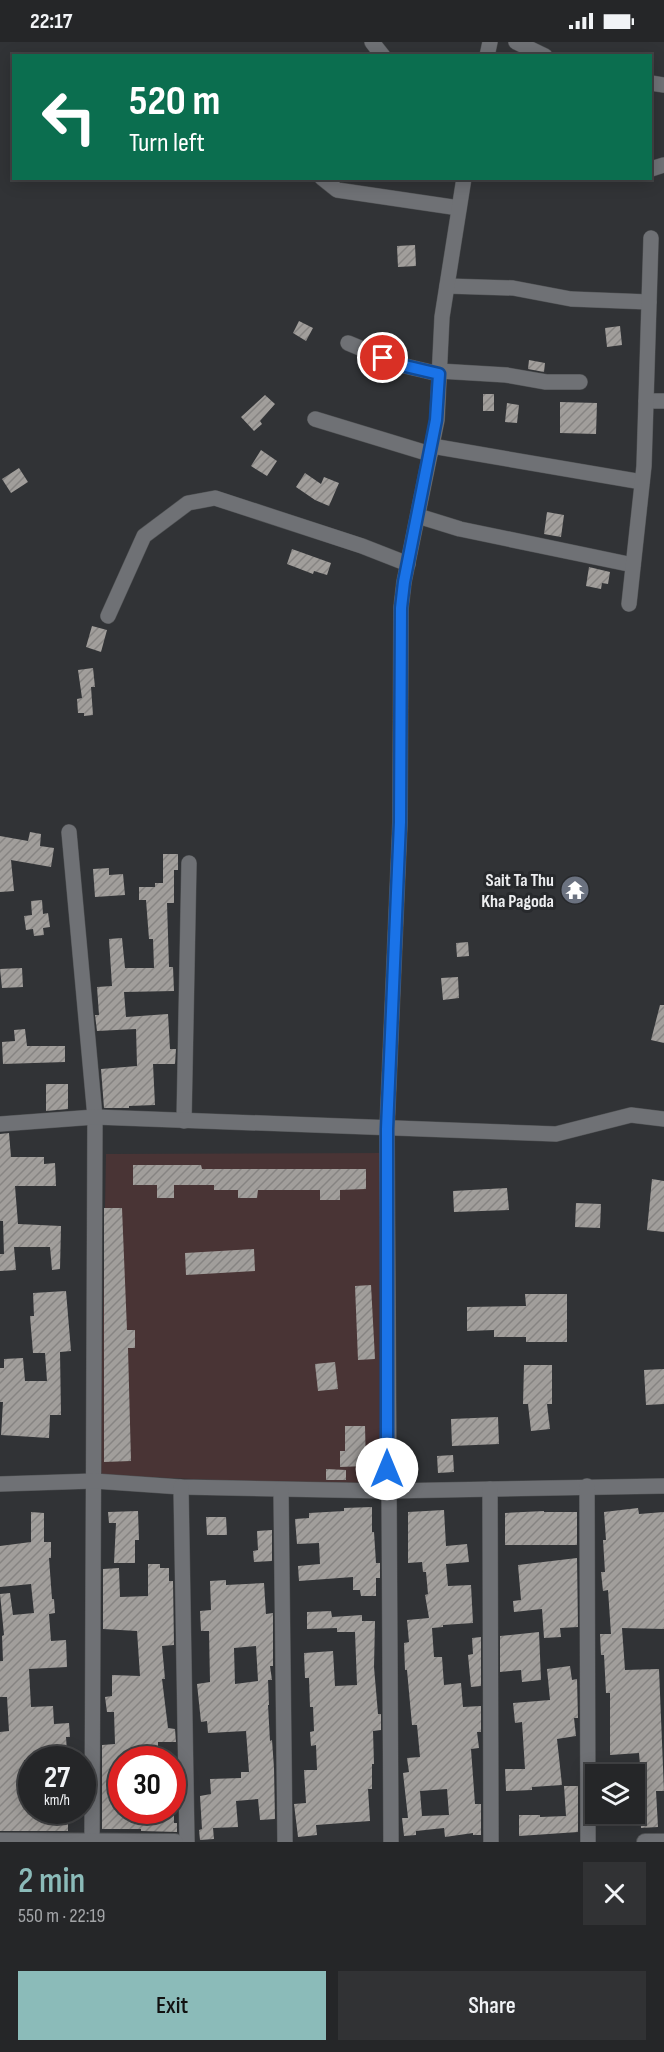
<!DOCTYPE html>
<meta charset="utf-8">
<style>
:root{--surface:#252628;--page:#313234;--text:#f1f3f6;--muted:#a3a5a8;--line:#424345;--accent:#8bbbb9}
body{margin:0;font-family:"Sofia Sans Condensed",sans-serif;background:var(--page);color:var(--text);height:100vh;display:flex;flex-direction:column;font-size:22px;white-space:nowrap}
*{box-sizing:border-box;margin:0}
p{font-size:20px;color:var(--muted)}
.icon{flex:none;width:33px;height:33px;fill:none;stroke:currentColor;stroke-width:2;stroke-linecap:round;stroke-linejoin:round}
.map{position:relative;height:1800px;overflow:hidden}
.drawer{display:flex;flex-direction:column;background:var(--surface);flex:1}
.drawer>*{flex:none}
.banner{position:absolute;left:12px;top:12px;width:640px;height:126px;border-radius:0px;box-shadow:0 3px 15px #0003,0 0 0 2px var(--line);background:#0b6e4f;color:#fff;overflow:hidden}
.controls{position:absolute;left:585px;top:1722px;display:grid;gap:12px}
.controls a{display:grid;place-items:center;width:60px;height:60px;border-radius:0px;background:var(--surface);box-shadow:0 3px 15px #0003,0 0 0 2px var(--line);font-size:30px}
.speed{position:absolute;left:18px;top:1704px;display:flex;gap:12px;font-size:30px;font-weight:700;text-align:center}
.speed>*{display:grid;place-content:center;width:78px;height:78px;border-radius:50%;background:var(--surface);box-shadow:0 3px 15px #0003,0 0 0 2px var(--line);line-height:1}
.speed small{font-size:15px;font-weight:400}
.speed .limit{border:9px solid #d22;background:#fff;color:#111}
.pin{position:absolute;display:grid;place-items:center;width:51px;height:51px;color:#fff;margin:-26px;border:3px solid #fff;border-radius:50%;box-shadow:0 2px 6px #0007}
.me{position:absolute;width:66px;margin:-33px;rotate:0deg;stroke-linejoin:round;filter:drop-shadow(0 0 4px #0008)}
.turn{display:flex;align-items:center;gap:21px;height:126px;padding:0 18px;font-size:27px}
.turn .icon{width:78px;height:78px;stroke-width:2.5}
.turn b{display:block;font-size:42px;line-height:51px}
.round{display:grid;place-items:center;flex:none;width:63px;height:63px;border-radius:0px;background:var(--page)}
.summary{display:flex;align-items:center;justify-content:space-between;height:102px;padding:0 18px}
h1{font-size:36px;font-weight:600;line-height:45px;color:var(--accent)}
.button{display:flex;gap:12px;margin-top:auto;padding:12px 18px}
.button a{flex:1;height:69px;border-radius:0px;background:var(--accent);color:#111;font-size:24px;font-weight:600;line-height:69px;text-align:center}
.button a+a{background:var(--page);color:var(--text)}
.status{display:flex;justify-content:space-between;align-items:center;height:42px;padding:0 30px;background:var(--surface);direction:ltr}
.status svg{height:16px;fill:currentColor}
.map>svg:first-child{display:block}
.education{fill:#493435}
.building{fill:url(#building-hatch);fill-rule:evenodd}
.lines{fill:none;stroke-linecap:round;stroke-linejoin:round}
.minor-casing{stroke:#505254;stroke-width:16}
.tertiary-casing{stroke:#505254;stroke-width:18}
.minor{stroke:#6f7175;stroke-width:15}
.tertiary{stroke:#6f7175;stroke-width:16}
.route-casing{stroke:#114b97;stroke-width:15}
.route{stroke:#1a73e8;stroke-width:10}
.labels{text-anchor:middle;stroke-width:6;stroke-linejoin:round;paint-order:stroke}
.poi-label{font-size:18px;font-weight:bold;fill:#edeef0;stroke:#27292c;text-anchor:end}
</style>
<div class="status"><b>22:17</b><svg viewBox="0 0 49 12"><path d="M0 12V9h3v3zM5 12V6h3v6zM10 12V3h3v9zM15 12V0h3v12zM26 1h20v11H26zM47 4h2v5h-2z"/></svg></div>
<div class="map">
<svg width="664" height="1800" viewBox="0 0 664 1800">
<defs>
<pattern id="building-hatch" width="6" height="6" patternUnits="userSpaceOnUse" patternTransform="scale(1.5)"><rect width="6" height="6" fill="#a19e9b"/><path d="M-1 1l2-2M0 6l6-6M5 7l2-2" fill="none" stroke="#868482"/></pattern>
</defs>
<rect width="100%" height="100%" fill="#313336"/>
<path class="education" d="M384,1111L381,1445L100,1433L106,1112Z"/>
<g class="building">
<path d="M415,203L416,224L398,225L397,204Z"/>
<path d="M299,279L313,286L306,299L293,291Z"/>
<path d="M620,284L622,303L607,305L605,286Z"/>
<path d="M529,318L545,321L544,330L528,327Z"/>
<rect x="483" y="352" width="11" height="17"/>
<path d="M265,353L275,362L260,379L262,382L254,389L241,375Z"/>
<path d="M560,360L597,361L596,392L560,391Z"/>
<path d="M507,361L519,363L517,381L505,380Z"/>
<path d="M261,408L277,419L267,434L251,424Z"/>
<path d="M19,426L28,440L11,451L2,437Z"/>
<path d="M305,431L321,442L324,435L339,441L329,464L315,458L296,445Z"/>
<path d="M547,470L564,473L561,495L544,492Z"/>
<path d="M292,507L331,521L327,533L314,529L313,532L287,522Z"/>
<path d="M589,525L610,530L608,542L602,541L601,547L586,544Z"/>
<path d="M92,584L107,588L101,610L86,605Z"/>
<path d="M93,626L95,645H91L93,673L84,674V671H78L77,657L82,656L78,628Z"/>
<path d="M30,790L41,792L40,804L54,806L51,825L11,818L14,849L0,850V794L28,799Z"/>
<path d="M163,812H178V828H174V861H167L169,925H173L174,949L124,950L126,975L168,972L170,1007H176L175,1022H153L155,1063L129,1064V1066H104L101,1027L137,1024L136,987L97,989L95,973H99L97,945L112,944L109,897L122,896L125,926H154L153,897H149L146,858H139V845H155V841H163Z"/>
<path d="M109,826V833L123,832L125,853L95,855L93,827Z"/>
<path d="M42,858L43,872L48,871L50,885L43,886L44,893L34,894L33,887L26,888L24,874L32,873L31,859Z"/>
<path d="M468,900L469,914L457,915L456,901Z"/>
<path d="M22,926L23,945L2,946L0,927Z"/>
<path d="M458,935L459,956L443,958L441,936Z"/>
<path d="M660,963H664V1001L651,998Z"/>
<path d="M25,987L27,1004H65V1020L3,1022L2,1000L15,999L14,988Z"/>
<path d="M46,1042H68V1067L46,1069Z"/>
<path d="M9,1091L11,1115H44V1122L55,1121L56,1144H15L18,1182L61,1184L60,1227L52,1228L50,1205H14L16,1228L0,1229V1212H4L3,1179H0V1092Z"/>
<path d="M133,1123H201L202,1127H366V1147L340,1148V1158H320V1148H258L257,1156H238V1148H214V1143H174V1156H157V1143H133Z"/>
<path d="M652,1137L664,1139V1190L647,1188Z"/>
<path d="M507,1146L509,1168L454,1170L453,1149Z"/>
<path d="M576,1161L601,1162L600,1186L575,1185Z"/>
<path d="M104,1166H122L127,1288H135V1306H128L131,1419L104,1420Z"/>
<path d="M254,1207L255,1229L186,1233L185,1211Z"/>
<path d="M371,1243L375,1317L358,1318L355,1244Z"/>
<path d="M66,1249L71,1309L60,1310L61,1373H50L49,1396L1,1393L3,1360H0V1326H4V1317L23,1316L25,1339H47L45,1311H33L30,1274H34L33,1251Z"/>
<path d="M525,1252H567V1300H526V1295H494V1288L467,1289V1265L526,1264Z"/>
<path d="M335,1320L338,1347L318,1349L315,1322Z"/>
<path d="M524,1323H552V1362H547L550,1387L531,1389L528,1362H523Z"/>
<path d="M664,1327V1362L646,1363L644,1328Z"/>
<path d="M498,1375L499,1402L452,1404L451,1377Z"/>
<path d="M345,1384H365L366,1424L340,1425V1409H345Z"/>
<path d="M453,1413L454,1430L438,1431L437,1414Z"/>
<path d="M326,1427L346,1428V1438H326Z"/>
<path d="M372,1465V1490H374L376,1521H380V1536H376V1554H361L360,1548H353V1535L299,1539L298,1524L320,1522L319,1501L297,1502L295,1477L309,1476V1471L344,1469V1466Z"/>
<path d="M638,1466L639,1472L664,1470V1587L622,1586L625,1628L659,1627L664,1749H656L658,1785L641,1786L640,1761H643L639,1711L610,1713V1651H606L604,1613H601L600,1592H611L608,1548L603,1549L601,1530H605L603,1498H606L604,1470Z"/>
<path d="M444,1468L446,1504L467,1502L469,1520L446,1522L448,1544L471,1543L473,1581L443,1583V1585L432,1586L434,1615H442L444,1643L461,1641L463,1665L481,1664V1690H477L479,1706L471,1707L475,1762H481V1793H473V1791L445,1795L444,1786L416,1789V1793L404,1794L402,1776H408L403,1731L409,1730L407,1716L420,1715L417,1683H412L407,1628H405L404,1601L409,1600L407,1578L429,1576L425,1553L428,1552L426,1530H423L422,1520L408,1521V1470ZM447,1747L449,1773L422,1774L420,1749Z"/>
<path d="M138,1469L139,1498H135V1521H114L116,1481H109L108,1470Z"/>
<path d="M544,1469V1470H577V1503H505V1471Z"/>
<path d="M31,1470L44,1471V1500H51V1516H49L52,1557H54L55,1571L49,1572L51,1599L66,1598L67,1625L29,1627L31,1665L53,1664L54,1682L69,1681L70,1695H66L67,1710H60V1718H24L27,1756H32V1768L68,1770V1789H0V1690L9,1689L7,1655H0V1619H3L2,1594L4,1593L0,1552L10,1551L13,1573L34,1571L31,1542L0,1545V1504L31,1500Z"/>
<path d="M206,1475H226L227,1493H207Z"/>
<path d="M272,1488V1519L254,1520L253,1509L258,1508L257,1489Z"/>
<path d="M577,1516L578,1585L560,1586L561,1595L544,1596L542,1567L514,1570L513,1559L521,1558L518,1523Z"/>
<path d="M148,1522H160V1526H169V1539H173L174,1603L162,1604L165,1637H162L168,1686L175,1687L176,1700H158V1718H122V1768H174V1781H177V1790L141,1789V1787H102V1703L115,1702L114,1670H107L105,1655L112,1654V1633L140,1634L137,1589L103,1587V1527L119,1526L120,1555L148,1554Z"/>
<path d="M226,1538V1543L264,1541L266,1572L273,1571V1624H270L272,1638H268L269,1663H268L270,1699L272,1698L274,1726L275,1777L260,1778L258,1757L236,1759L238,1785L213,1786L214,1797L200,1798L199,1788L202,1787L200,1754L211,1752L210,1737L241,1736V1730H249L246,1689L208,1691L207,1679L201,1680L197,1642L210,1640L209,1589H201L200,1569L211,1568L210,1539ZM256,1604L258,1639L235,1642L234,1606Z"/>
<path d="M331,1569L332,1575L362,1573V1579H375L374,1625L378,1672H381V1688L373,1689L374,1722H372V1747H368L370,1779L316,1783L317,1793L298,1795L294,1762L306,1761L304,1728H317L316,1703L311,1704L310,1690L314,1689L313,1665H310L309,1636H305L304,1611L333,1609L335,1644L357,1643L355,1590H337V1586L307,1587V1570Z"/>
<path d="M539,1590L541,1638L522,1640L521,1628L500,1630V1594Z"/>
<path d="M481,1595V1644L471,1645L468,1613L473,1612L472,1596Z"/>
<path d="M570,1624L572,1638L577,1637L578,1676H574L576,1694L557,1697L562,1743L532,1745V1748L506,1749L505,1727H525L522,1680L515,1681L513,1661L550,1658L547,1627Z"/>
<path d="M564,1744H578V1790L519,1794V1773H540V1775L566,1774Z"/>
</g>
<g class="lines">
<g class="minor-casing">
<g id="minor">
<path d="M372,0L383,14"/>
<path d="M516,0L545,14"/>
<path d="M487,14L490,0"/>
<path d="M651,41L664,43"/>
<path d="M651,127L664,123"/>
<path d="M322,136L337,148L459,166"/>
<path d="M447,244L513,246L571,257L649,260"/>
<path d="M348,301L401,323L439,332"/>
<path d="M439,329L506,333L546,340H580"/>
<path d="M646,359H664"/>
<path d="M315,377L430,412"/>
<path d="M432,404L642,440"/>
<path d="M418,474L460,487L633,523"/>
<path d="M629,562L644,424L651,196"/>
<path d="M108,574L144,494L188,461L215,456L362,504L408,522"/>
<path d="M69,790L95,1075L92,1800"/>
<path d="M184,1079L189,821"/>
<path d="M0,1082L95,1075L556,1092L631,1073L664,1077"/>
<path d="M0,1442L94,1439L181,1445L387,1449L664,1444"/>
<path d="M587,1444L588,1800"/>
<path d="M181,1445L187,1800"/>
<path d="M490,1447L491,1800"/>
<path d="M281,1448L285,1800"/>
<path d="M391,1800L387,1087L400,780L401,566L404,540L437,378L442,275L464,136"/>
</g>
</g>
<g class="tertiary-casing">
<g id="tertiary">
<path d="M0,1799L175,1800"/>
<path d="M645,1800H664"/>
</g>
</g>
<use href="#minor" class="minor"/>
<use href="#tertiary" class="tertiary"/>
</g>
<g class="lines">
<g class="route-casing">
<path id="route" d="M383,316L401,323L439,332L436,378L404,540L401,566L400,780L387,1087V1427"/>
</g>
<use href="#route" class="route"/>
</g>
<defs>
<g id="temple-disc" transform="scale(1.5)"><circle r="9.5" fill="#6b7280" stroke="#27292c"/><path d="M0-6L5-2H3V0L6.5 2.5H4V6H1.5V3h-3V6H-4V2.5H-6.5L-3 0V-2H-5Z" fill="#fff"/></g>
</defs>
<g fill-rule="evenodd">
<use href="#temple-disc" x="575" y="848"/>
</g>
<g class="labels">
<g class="poi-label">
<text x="554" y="844">Sait Ta Thu<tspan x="554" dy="21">Kha Pagoda</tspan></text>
</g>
</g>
</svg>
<div class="controls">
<a><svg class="icon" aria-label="layers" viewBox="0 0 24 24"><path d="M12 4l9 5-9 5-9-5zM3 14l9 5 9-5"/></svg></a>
</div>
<div class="speed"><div>27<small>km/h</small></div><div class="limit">30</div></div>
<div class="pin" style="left:383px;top:316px;background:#d93025"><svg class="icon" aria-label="arrive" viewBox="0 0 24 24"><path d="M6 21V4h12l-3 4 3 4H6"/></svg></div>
<svg class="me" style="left:387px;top:1427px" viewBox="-20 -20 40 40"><circle r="19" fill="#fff"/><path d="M0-13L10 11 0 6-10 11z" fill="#1a73e8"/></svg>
<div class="banner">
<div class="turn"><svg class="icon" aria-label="left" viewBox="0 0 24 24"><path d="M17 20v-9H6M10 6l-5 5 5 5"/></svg><div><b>520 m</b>Turn left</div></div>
</div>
</div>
<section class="drawer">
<div class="summary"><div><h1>2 min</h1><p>550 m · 22:19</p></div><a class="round"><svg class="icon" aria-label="close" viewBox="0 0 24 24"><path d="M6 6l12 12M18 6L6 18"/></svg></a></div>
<div class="button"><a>Exit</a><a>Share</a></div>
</section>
